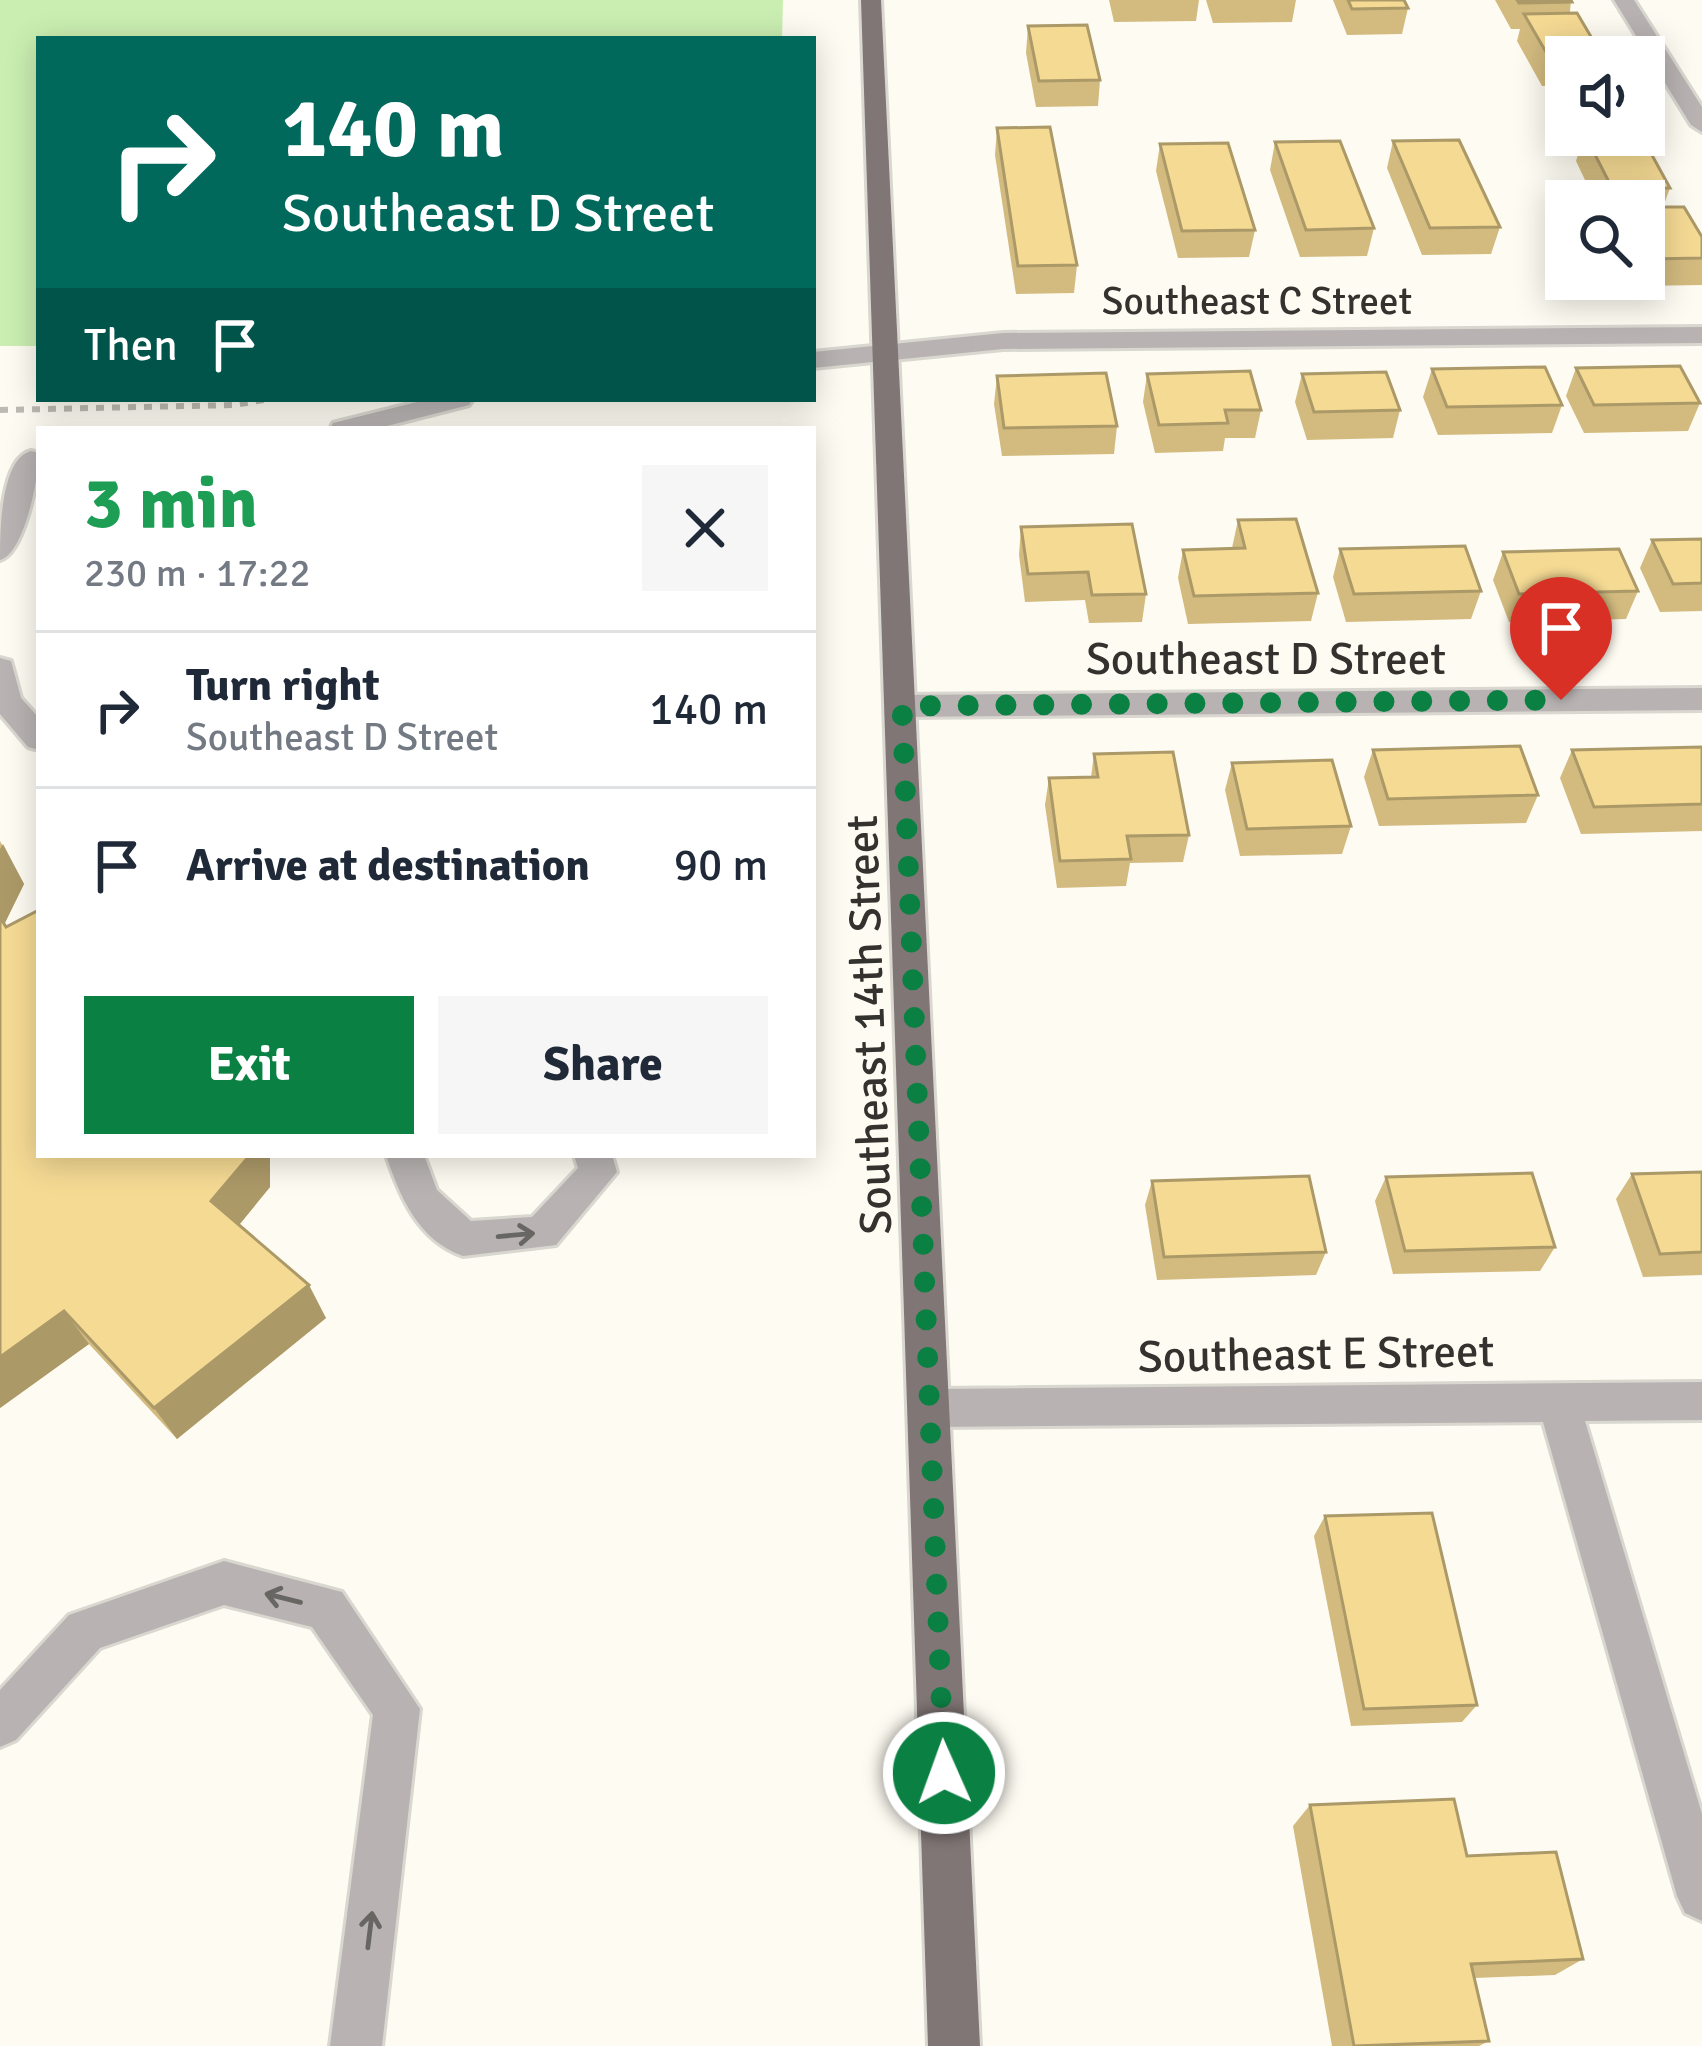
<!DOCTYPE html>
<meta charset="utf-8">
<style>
:root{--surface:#fff;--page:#f6f6f7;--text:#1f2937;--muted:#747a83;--line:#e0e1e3;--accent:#0b8043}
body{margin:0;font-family:Signika,sans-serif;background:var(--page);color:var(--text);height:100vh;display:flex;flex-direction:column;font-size:45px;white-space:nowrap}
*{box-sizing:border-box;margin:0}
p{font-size:39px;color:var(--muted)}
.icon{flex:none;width:66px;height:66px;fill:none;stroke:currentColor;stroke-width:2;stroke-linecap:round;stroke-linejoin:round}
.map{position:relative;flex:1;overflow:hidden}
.side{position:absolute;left:36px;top:426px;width:780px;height:732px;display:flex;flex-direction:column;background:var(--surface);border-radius:0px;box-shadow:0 6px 30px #0003}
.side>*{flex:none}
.top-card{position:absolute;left:36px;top:36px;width:780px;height:366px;border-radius:0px;box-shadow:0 6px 30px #0003;background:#00695c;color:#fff;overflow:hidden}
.controls{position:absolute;left:1545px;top:36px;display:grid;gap:24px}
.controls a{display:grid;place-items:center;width:120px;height:120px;border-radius:0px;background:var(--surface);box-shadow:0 6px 30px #0003;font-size:60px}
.pin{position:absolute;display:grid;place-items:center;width:102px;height:102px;color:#fff;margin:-123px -51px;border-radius:50% 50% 50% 0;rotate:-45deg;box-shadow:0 0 12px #0007}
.pin .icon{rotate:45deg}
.me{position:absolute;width:132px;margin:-66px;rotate:358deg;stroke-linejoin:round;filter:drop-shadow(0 0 9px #0008)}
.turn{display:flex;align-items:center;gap:42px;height:252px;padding:0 48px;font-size:54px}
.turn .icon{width:156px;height:156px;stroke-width:2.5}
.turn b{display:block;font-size:84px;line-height:102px}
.then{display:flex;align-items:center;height:114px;padding:0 48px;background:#0003;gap:24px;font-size:45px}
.round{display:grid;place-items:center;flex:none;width:126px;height:126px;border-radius:0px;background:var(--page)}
.overview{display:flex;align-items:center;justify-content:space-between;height:204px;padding:0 48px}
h1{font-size:72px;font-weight:700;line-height:90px;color:#1e9e55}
.cta{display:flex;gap:24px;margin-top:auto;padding:24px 48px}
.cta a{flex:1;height:138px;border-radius:0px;background:var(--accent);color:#fff;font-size:48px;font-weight:700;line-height:138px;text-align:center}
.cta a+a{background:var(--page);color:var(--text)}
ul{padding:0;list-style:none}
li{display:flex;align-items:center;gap:36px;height:156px;padding:0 48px;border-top:3px solid var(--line)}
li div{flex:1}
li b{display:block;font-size:45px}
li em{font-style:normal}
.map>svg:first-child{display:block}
.green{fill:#caeeb1}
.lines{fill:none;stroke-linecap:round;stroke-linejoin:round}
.minor-casing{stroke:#d9d7cf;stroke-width:6}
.major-casing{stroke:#d9d7cf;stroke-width:6}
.path{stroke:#bcbab2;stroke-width:6;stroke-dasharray:8 8;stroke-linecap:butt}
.minor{fill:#b8b3b2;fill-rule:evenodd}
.major{fill:#817676;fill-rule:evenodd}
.wall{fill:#d3bb7f}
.shaded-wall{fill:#ac9968}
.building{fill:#f5da94;stroke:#ac9968;stroke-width:3}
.oneway{stroke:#686663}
.route{stroke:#0b8043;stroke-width:21;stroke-dasharray:0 37.8}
.labels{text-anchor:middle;stroke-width:12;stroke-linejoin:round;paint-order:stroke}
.far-street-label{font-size:39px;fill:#33322e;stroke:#fefbf2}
.street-label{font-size:45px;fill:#33322e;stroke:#fefbf2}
</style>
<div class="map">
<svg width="1702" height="2046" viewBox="0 0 1702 2046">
<rect width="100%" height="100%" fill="#fefbf2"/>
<path class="green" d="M0,0H783L782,39H39V346H0Z"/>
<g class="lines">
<g class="minor-casing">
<g id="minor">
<path d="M1614,0H1634L1702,107V132L1691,125Z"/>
<path d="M1702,327V343L1003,349L813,368V352L1003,333Z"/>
<path d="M429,399H473L469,405L375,429H330L333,423Z"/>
<path d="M31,451L39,453C39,477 24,554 0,560C0,533 0,459 31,451Z"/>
<path d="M0,658L11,661L21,698L39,718V750L28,747L0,714Z"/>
<path d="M1702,688V710L902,717L891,714L886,706L891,698L902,695Z"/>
<path d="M386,1155H424L437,1190L471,1221L532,1217L578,1168L574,1155H612L617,1172L556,1245L463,1256C418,1240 400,1197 386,1155Z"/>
<path d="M1702,1382V1420L1585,1421L1702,1814V1921L1685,1913L1677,1896L1543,1422L932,1427L917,1422L911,1408L917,1394L932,1389Z"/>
<path d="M224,1561L342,1592L420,1709L382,2046H330L373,1715L312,1627L224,1605L100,1648L16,1740L0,1747V1690L69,1615Z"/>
</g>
</g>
<g class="major-casing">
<path id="major" d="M861,0H881L980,2046H928Z"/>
</g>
<path class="path" d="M0,410L234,405L270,399"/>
<use href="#minor" class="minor"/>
<use href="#major" class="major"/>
</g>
<g class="wall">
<path d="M1109,0H1199L1196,21L1114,22Z"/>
<path d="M1206,0H1296L1292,22L1213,23Z"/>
<path d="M1333,0H1404L1408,8L1402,34L1347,35Z"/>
<path d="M1495,0H1571L1566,57V135H1641L1670,188L1663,207L1702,237V285L1639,286L1635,279H1644V201H1595L1576,161L1580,148H1573L1546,98L1550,86H1542L1517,41L1520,29H1511Z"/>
<path d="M1028,26L1100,80L1098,106L1036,107L1026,53Z"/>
<path d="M997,128L1077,265L1074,293L1016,294L995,155Z"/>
<path d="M1393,141L1500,227L1491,254L1422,255L1387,168Z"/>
<path d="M1275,142L1374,228L1367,256L1300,257L1270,170Z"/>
<path d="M1160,144L1255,230L1249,257L1178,258L1156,171Z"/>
<path d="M1576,368L1700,403L1688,431L1584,433L1566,396Z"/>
<path d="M1432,369L1562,405L1552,433L1438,435L1423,397Z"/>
<path d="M1147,374L1261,410L1255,438H1225L1223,451L1155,453L1143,402Z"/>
<path d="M1302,374L1400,410L1393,438L1307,440L1295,402Z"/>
<path d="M997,376L1117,426L1114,454L1002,456L994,404Z"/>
<path d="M1238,520L1318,593L1311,621L1188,624L1178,578L1183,550L1232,548Z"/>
<path d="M1021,527L1146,594L1142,622L1089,623L1085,600L1025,602L1019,555Z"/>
<path d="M1702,539V611L1660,612L1640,568L1652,540Z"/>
<path d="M1340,549L1481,591L1471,619L1346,622L1333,577Z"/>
<path d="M1503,552L1638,591L1626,619L1509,622L1493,580Z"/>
<path d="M1702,747V831L1581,834L1560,778L1572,750Z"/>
<path d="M1373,750L1538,795L1526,823L1379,826L1364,777Z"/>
<path d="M1094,754L1189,835L1183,862L1130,863L1126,886L1057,888L1045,805L1049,778L1091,777Z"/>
<path d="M1232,763L1351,826L1342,854L1240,856L1225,790Z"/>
<path d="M0,841L24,884L4,924L270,1187L239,1225L326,1318L177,1439L89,1344L0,1408Z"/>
<path d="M1702,1172V1275L1643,1277L1616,1199L1632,1174Z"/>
<path d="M1386,1177L1555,1247L1540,1271L1393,1274L1375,1201Z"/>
<path d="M1152,1181L1326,1252L1316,1275L1157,1280L1145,1205Z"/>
<path d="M1325,1516L1477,1705L1462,1722L1351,1726L1314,1536Z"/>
<path d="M1310,1805L1467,1856L1583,1959L1555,1975L1474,1978L1489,2041L1479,2046H1332L1293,1826Z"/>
</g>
<g class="shaded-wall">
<path d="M3,844L24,884L4,925L0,918V849Z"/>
<path d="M250,1155H270V1187L230,1236L211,1201Z"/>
<path d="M309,1285L326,1318L177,1439L154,1408Z"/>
<path d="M64,1311L89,1344L0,1408V1357Z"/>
</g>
<g class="building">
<path d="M1348,0H1404L1408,8L1352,9Z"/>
<path d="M1517,0H1571L1572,2L1519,3Z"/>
<path d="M1577,13L1603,57H1566V59H1550L1524,14Z"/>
<path d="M1087,25L1100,80L1039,81L1028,26Z"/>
<path d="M1555,72H1566V93Z"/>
<path d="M1050,127L1077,265L1018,266L997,128Z"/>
<path d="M1585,135H1641L1670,188H1612Z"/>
<path d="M1459,140L1500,227L1430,228L1393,141Z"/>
<path d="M1340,141L1374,228L1306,230L1275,142Z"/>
<path d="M1228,143L1255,230L1182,231L1160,144Z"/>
<path d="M1644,207H1684L1702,237V258L1649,259L1644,250Z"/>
<path d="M1680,366L1700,403L1594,405L1576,368Z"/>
<path d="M1545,367L1562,405L1447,407L1432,369Z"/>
<path d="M1250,371L1261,410H1225L1228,423L1159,425L1147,374Z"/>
<path d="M1386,372L1400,410L1314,412L1302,374Z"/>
<path d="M1106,373L1117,426L1004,428L997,376Z"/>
<path d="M1296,519L1318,593L1194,596L1183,550L1245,548L1238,520Z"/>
<path d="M1132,524L1146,594L1092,595L1088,572L1028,574L1021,527Z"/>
<path d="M1702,539V583L1673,584L1652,540Z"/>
<path d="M1465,546L1481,591L1354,594L1340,549Z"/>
<path d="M1619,549L1638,591L1519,594L1503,552Z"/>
<path d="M1520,746L1538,795L1388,799L1373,750Z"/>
<path d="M1702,747V804L1594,807L1572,750Z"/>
<path d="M1173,752L1189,835L1127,836L1131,859L1060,861L1049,778L1098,777L1094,754Z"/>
<path d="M1332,760L1351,826L1247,829L1232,763Z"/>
<path d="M39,910V1155H250L211,1201L309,1285L154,1408L64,1311L0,1357V917L6,927Z"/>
<path d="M1702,1172V1252L1660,1254L1632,1174Z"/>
<path d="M1532,1173L1555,1247L1405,1251L1386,1177Z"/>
<path d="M1309,1176L1326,1252L1164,1257L1152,1181Z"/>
<path d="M1432,1513L1477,1705L1364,1709L1325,1516Z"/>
<path d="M1454,1799L1467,1856L1556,1852L1583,1959L1471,1964L1489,2041L1354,2046L1310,1805Z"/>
</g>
<defs><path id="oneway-shaft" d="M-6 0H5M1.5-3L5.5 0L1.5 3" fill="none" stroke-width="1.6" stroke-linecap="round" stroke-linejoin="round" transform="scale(3)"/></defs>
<g class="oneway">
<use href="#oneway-shaft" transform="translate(516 1235) rotate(-5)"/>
<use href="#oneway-shaft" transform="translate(283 1598) rotate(-166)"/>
<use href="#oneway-shaft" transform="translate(370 1930) rotate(-83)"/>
</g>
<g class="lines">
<path class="route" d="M944,1773L902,706L1561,700"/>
</g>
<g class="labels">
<g class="far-street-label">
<text x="1257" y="314">Southeast C Street</text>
</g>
<g class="street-label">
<text x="1266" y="674">Southeast D Street</text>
<text transform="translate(868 1025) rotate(-92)" y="16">Southeast 14th Street</text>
<text transform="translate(1316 1353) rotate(-1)" y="16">Southeast E Street</text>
</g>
</g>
</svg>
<div class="controls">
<a><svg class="icon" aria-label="sound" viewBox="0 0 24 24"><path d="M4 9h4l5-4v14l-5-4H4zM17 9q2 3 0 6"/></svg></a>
<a><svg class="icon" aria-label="search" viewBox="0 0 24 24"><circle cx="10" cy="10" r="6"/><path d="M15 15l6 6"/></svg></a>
</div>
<div class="pin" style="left:1561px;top:700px;background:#d93025"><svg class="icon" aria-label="arrive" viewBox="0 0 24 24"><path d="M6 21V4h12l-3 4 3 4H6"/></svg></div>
<svg class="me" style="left:944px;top:1773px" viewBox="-20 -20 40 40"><circle r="17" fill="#0b8043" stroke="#fff" stroke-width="3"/><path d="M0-11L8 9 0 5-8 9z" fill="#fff"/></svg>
<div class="top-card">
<div class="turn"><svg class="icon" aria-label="right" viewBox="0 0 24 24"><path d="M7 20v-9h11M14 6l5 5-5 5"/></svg><div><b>140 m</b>Southeast D Street</div></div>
<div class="then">Then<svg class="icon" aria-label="arrive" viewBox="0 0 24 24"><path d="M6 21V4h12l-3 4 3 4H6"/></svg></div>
</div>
<section class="side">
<div class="overview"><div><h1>3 min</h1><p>230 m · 17:22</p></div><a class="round"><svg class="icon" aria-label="close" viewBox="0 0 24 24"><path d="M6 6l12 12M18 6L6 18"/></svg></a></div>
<ul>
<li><svg class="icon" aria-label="right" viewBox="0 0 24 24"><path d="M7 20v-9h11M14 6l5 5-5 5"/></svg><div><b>Turn right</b><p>Southeast D Street</p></div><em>140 m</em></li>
<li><svg class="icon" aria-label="arrive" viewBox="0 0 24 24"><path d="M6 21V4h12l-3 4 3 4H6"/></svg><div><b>Arrive at destination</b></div><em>90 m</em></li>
</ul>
<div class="cta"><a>Exit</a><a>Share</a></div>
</section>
</div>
